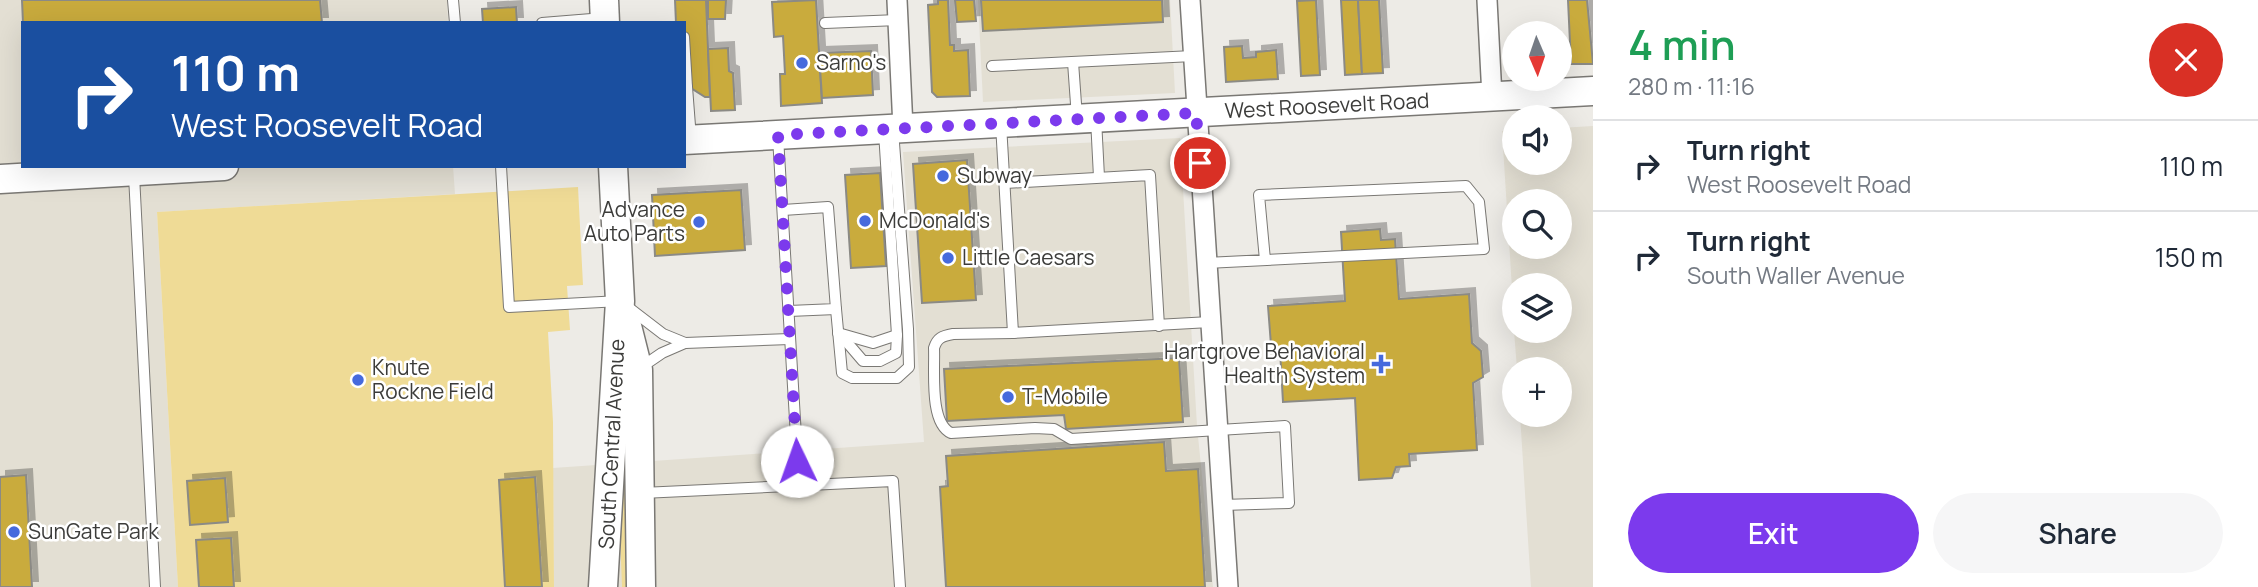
<!DOCTYPE html>
<meta charset="utf-8">
<style>
:root{--surface:#fff;--page:#f6f6f7;--text:#1f2937;--muted:#747a83;--line:#e0e1e3;--accent:#7c3aed}
body{margin:0;font-family:Manrope,sans-serif;background:var(--page);color:var(--text);height:100vh;display:flex;flex-direction:column;font-size:26px;white-space:nowrap}
*{box-sizing:border-box;margin:0}
p{font-size:23px;color:var(--muted)}
.icon{flex:none;width:38px;height:38px;fill:none;stroke:currentColor;stroke-width:2;stroke-linecap:round;stroke-linejoin:round}
.map{position:relative;flex:1;overflow:hidden}
.side{display:flex;flex-direction:column;background:var(--surface);width:665px}
.side>*{flex:none}
.guide{position:absolute;left:21px;top:21px;width:665px;height:147px;border-radius:0px;box-shadow:0 7px 28px #0002;background:#1a4fa0;color:#fff;overflow:hidden}
.needle{width:46px;rotate:178deg}
.tools{position:absolute;left:1502px;top:21px;display:grid;gap:14px}
.tools a{display:grid;place-items:center;width:70px;height:70px;border-radius:50%;background:var(--surface);box-shadow:0 7px 28px #0002;font-size:35px}
.pin{position:absolute;display:grid;place-items:center;width:60px;height:60px;color:#fff;margin:-30px;border:4px solid #fff;border-radius:50%;box-shadow:0 2px 7px #0007}
.me{position:absolute;width:77px;margin:-38px;rotate:357deg;stroke-linejoin:round;filter:drop-shadow(0 0 5px #0008)}
.turn{display:flex;align-items:center;gap:24px;height:147px;padding:0 35px;font-size:32px}
.turn .icon{width:91px;height:91px;stroke-width:2.5}
.turn b{display:block;font-size:49px;line-height:60px}
.round{display:grid;place-items:center;flex:none;width:74px;height:74px;border-radius:37px;background:var(--page)}
.headline{display:flex;align-items:center;justify-content:space-between;height:119px;padding:0 35px}
h1{font-size:42px;font-weight:600;line-height:52px;color:#1e9e55}
.cta{display:flex;gap:14px;margin-top:auto;padding:14px 35px}
.cta a{flex:1;height:80px;border-radius:42px;background:var(--accent);color:#fff;font-size:28px;font-weight:600;line-height:80px;text-align:center}
.cta a+a{background:var(--page);color:var(--text)}
ul{padding:0;list-style:none}
li{display:flex;align-items:center;gap:21px;height:91px;padding:0 35px;border-top:2px solid var(--line)}
li div{flex:1}
li b{display:block;font-size:26px}
li em{font-style:normal}
main{display:flex;flex:1;min-height:0}
.map>svg:first-child{display:block}
.built{fill:#e3dfd3;fill-rule:evenodd}
.green{fill:#efdb96}
.building{fill:#c9ab3e;stroke:#8b8a85;stroke-width:2;filter:url(#shadow)}
.lines{fill:none;stroke-linecap:round;stroke-linejoin:round}
.service-casing{stroke:#7a7874;stroke-width:12}
.minor-casing{stroke:#7a7874;stroke-width:22}
.secondary-casing{stroke:#7a7874;stroke-width:31}
.service{stroke:#fff;stroke-width:10}
.minor{stroke:#fff;stroke-width:19}
.secondary{stroke:#fff;stroke-width:28}
.route{stroke:#7c3aed;stroke-width:12;stroke-dasharray:0 21.6}
.poi-dot{fill:#466add;stroke:#fff;stroke-width:2.5}
.labels{text-anchor:middle;stroke-width:5;stroke-linejoin:round;paint-order:stroke}
.poi-label{font-size:21px;fill:#3c3c3a;stroke:#fff;text-anchor:start}
.street-label{font-size:21px;fill:#3c3c3a;stroke:#fff}
</style>
<main>
<div class="map">
<svg width="1593" height="587" viewBox="0 0 1593 587">
<defs>
<filter id="shadow"><feDropShadow dx="6" dy="-6" stdDeviation="0" flood-color="#0004"/></filter>
</defs>
<rect width="100%" height="100%" fill="#edebe6"/>
<g class="built">
<path d="M0,0H447L448,23H23V166H453L455,194L157,212L178,587H0Z"/>
<path d="M978,0H1170L1175,93L983,102Z"/>
<path d="M1593,126V587H1531L1520,415H1559V369H1517L1514,331H1559V285H1514V320L1502,131L1514,130V163H1559V128ZM1559,201V247H1514V201Z"/>
<path d="M1180,138L1197,426L1213,587H554L553,468L924,442L903,152Z"/>
</g>
<g class="green">
<path d="M578,187L583,285L567,286L570,330L548,332L553,422L554,587H178L157,212Z"/>
<path d="M626,440L628,587H622L620,533Z"/>
</g>
<g class="building">
<path d="M22,0H320L322,23H23Z"/>
<path d="M675,0H706L710,97H705L691,88L684,63V23H676Z"/>
<path d="M708,0H726L725,19H708Z"/>
<path d="M816,0L822,103L781,106L780,74H785L783,36L774,37L772,2Z"/>
<path d="M938,0H948L950,45H954V51L968,50L970,96L937,97L932,92L928,5L938,4Z"/>
<path d="M955,0H974L976,21L957,22Z"/>
<path d="M981,0H1162L1163,22L983,31Z"/>
<path d="M1316,0L1320,75L1301,76L1297,1Z"/>
<path d="M1341,0H1358L1362,74L1345,75Z"/>
<path d="M1358,0H1379L1383,73L1362,74Z"/>
<path d="M1568,0H1587L1593,64H1571Z"/>
<path d="M516,7L517,23H483L482,9Z"/>
<path d="M1242,46L1243,58L1256,57V52L1276,50L1278,79L1226,82L1224,47Z"/>
<path d="M728,48L729,71L733,73L735,110L711,111L708,49Z"/>
<path d="M871,51L873,95L822,98L819,53Z"/>
<path d="M967,160L976,300L922,303L913,164Z"/>
<path d="M880,173L886,266L851,268L845,175Z"/>
<path d="M741,190L745,250L655,256L652,195Z"/>
<path d="M1380,229L1381,240L1395,239L1399,299L1469,294L1472,343L1481,351L1483,377L1473,383L1477,450L1409,454L1410,466L1396,467L1392,478L1359,480L1355,398L1283,402L1280,350L1271,345L1268,306L1345,301L1341,232Z"/>
<path d="M1179,358L1183,422L1066,429L1064,415L947,421L944,369Z"/>
<path d="M1164,442L1166,471L1198,469L1205,587H946L940,487L948,486L946,456Z"/>
<path d="M26,475L32,587H0V477Z"/>
<path d="M535,477L542,587H505L499,480Z"/>
<path d="M225,478L228,522L190,525L187,481Z"/>
<path d="M231,538L234,587H199L196,540Z"/>
</g>
<g class="lines">
<g class="service-casing">
<g id="service">
<path d="M453,0L455,23"/>
<path d="M542,23L604,18"/>
<path d="M825,23L898,20"/>
<path d="M684,37L687,87H684"/>
<path d="M1073,62L1077,118"/>
<path d="M992,66L1193,56"/>
<path d="M687,87L691,139"/>
<path d="M1096,119L1099,177"/>
<path d="M1001,124L1013,333L1210,322"/>
<path d="M778,137L799,486"/>
<path d="M501,166L509,307L620,301L663,334L685,343"/>
<path d="M134,175L155,587"/>
<path d="M1005,183L1150,175L1159,326"/>
<path d="M783,210L828,207L836,309L789,311"/>
<path d="M1206,263L1484,249L1479,202L1466,186L1259,195L1265,260"/>
<path d="M836,309L842,373L852,378H897L909,367L908,329L893,130"/>
<path d="M838,333L873,343L897,335L884,132"/>
<path d="M839,333L863,361H880L896,353L897,335"/>
<path d="M1013,333L953,334C942,336 937,338 934,348C935,370 929,423 951,433L1035,428L1054,429L1071,439L1285,426L1289,503L1222,505"/>
<path d="M640,368L662,353L685,343L790,339"/>
<path d="M642,493L893,481L900,587"/>
</g>
</g>
<g class="minor-casing">
<g id="minor">
<path d="M897,0L903,128"/>
<path d="M1190,0L1228,587"/>
<path d="M1487,0L1492,97"/>
</g>
</g>
<g class="secondary-casing">
<g id="secondary">
<path d="M604,0L605,23"/>
<path d="M684,140L1593,91"/>
<path d="M0,179L224,166"/>
<path d="M626,322L638,370L641,587"/>
<path d="M603,587L620,301L613,166"/>
</g>
</g>
<use href="#service" class="service"/>
<use href="#minor" class="minor"/>
<use href="#secondary" class="secondary"/>
</g>
<g class="lines">
<path class="route" d="M797,461L778,135L1196,113L1200,163"/>
</g>
<g class="poi-dot">
<circle cx="802" cy="63" r="7"/>
<circle cx="943" cy="176" r="7"/>
<circle cx="865" cy="221" r="7"/>
<circle cx="699" cy="222" r="7"/>
<circle cx="948" cy="258" r="7"/>
<path d="M1377.5 353.5h7v7h7v7h-7v7h-7v-7h-7v-7h7z"/>
<circle cx="358" cy="380" r="7"/>
<circle cx="1008" cy="397" r="7"/>
<circle cx="14" cy="532" r="7"/>
</g>
<g class="labels">
<g class="poi-label">
<text x="816" y="70">Sarno's</text>
<text x="957" y="183">Subway</text>
<text x="685" y="217" text-anchor="end">Advance<tspan x="685" dy="24">Auto Parts</tspan></text>
<text x="879" y="228">McDonald's</text>
<text x="962" y="265">Little Caesars</text>
<text x="1365" y="359" text-anchor="end">Hartgrove Behavioral<tspan x="1365" dy="24">Health System</tspan></text>
<text x="372" y="375">Knute<tspan x="372" dy="24">Rockne Field</tspan></text>
<text x="1022" y="404">T-Mobile</text>
<text x="28" y="539">SunGate Park</text>
</g>
<g class="street-label">
<text transform="translate(1327 106) rotate(-3)" y="7">West Roosevelt Road</text>
<text transform="translate(612 444) rotate(-87)" y="7">South Central Avenue</text>
</g>
</g>
</svg>
<div class="tools">
<a><svg class="needle" viewBox="-14 -14 28 28"><path d="M0-13l5 13h-10z" fill="#e53935"/><path d="M0 13l5-13h-10z" fill="#747a83"/></svg></a>
<a><svg class="icon" aria-label="sound" viewBox="0 0 24 24"><path d="M4 9h4l5-4v14l-5-4H4zM17 9q2 3 0 6"/></svg></a>
<a><svg class="icon" aria-label="search" viewBox="0 0 24 24"><circle cx="10" cy="10" r="6"/><path d="M15 15l6 6"/></svg></a>
<a><svg class="icon" aria-label="layers" viewBox="0 0 24 24"><path d="M12 4l9 5-9 5-9-5zM3 14l9 5 9-5"/></svg></a>
<a>+</a>
</div>
<div class="pin" style="left:1200px;top:163px;background:#d93025"><svg class="icon" aria-label="arrive" viewBox="0 0 24 24"><path d="M6 21V4h12l-3 4 3 4H6"/></svg></div>
<svg class="me" style="left:797px;top:461px" viewBox="-20 -20 40 40"><circle r="19" fill="#fff"/><path d="M0-13L10 11 0 6-10 11z" fill="#7c3aed"/></svg>
<div class="guide">
<div class="turn"><svg class="icon" aria-label="right" viewBox="0 0 24 24"><path d="M7 20v-9h11M14 6l5 5-5 5"/></svg><div><b>110 m</b>West Roosevelt Road</div></div>
</div>
</div>
<section class="side">
<div class="headline"><div><h1>4 min</h1><p>280 m · 11:16</p></div><a class="round" style="background:#d93025;color:#fff"><svg class="icon" aria-label="close" viewBox="0 0 24 24"><path d="M6 6l12 12M18 6L6 18"/></svg></a></div>
<ul>
<li><svg class="icon" aria-label="right" viewBox="0 0 24 24"><path d="M7 20v-9h11M14 6l5 5-5 5"/></svg><div><b>Turn right</b><p>West Roosevelt Road</p></div><em>110 m</em></li>
<li><svg class="icon" aria-label="right" viewBox="0 0 24 24"><path d="M7 20v-9h11M14 6l5 5-5 5"/></svg><div><b>Turn right</b><p>South Waller Avenue</p></div><em>150 m</em></li>
</ul>
<div class="cta"><a>Exit</a><a>Share</a></div>
</section>
</main>
